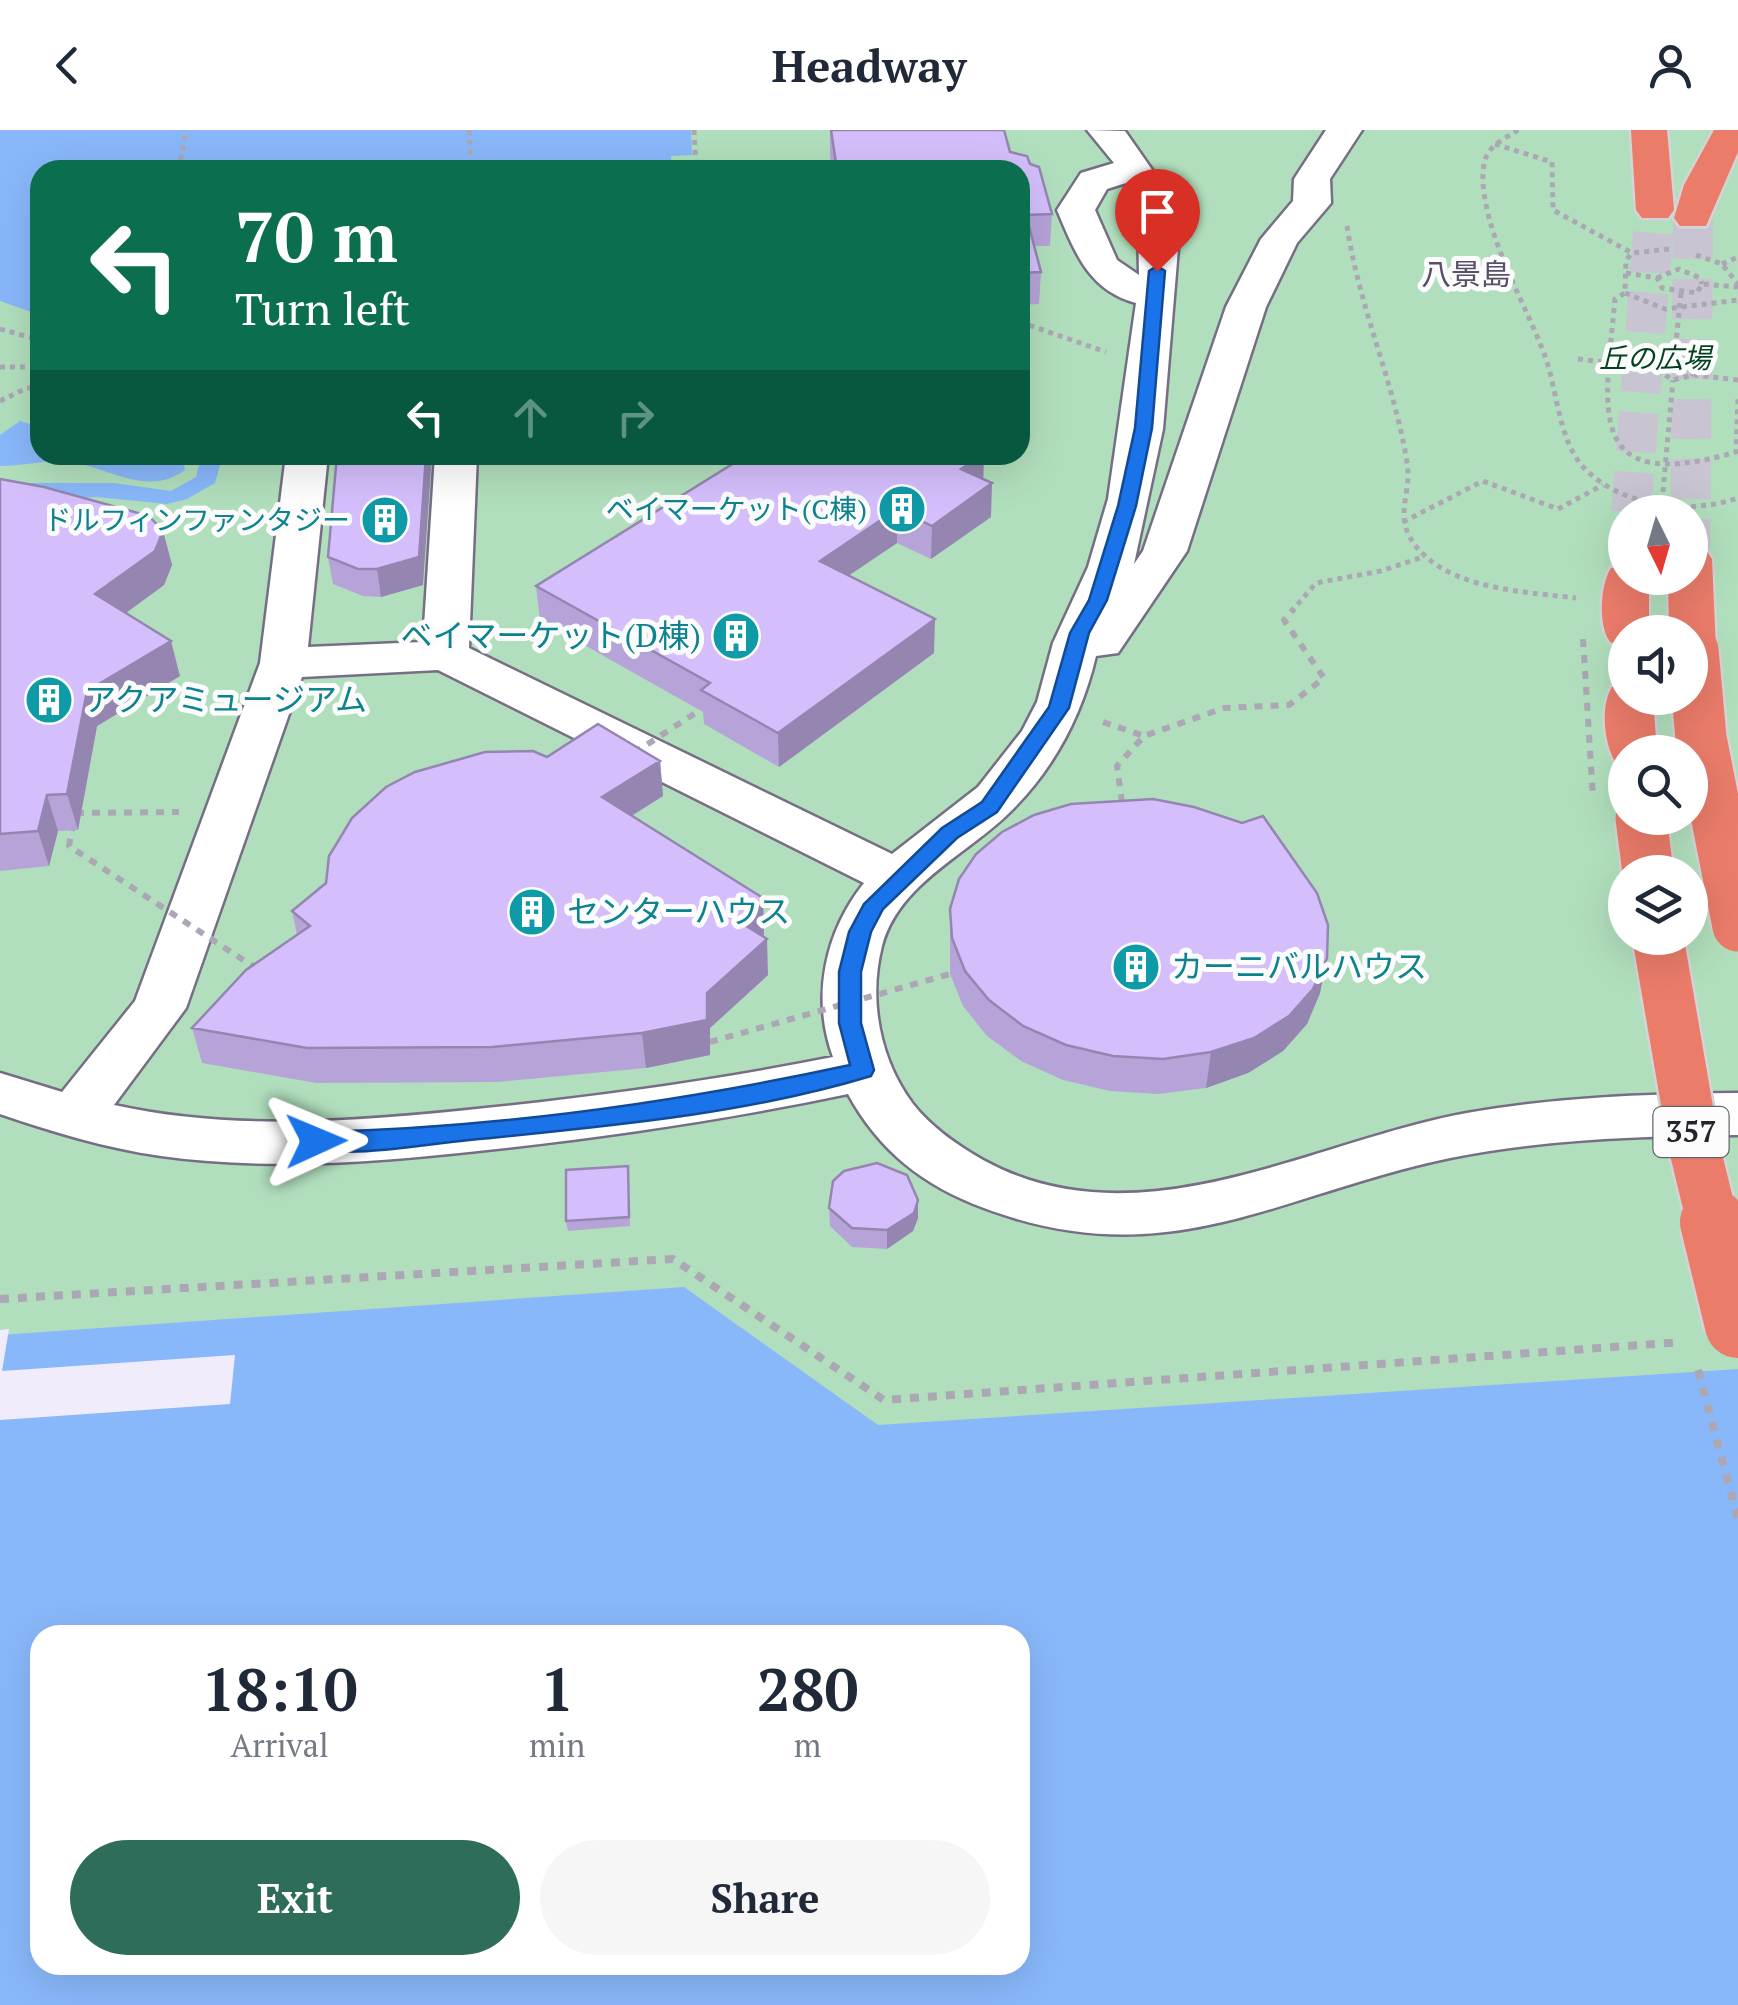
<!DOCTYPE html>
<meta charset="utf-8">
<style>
:root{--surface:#fff;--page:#f6f6f7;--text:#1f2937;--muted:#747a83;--accent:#2e6d59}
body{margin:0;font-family:"PT Serif","Noto Sans JP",serif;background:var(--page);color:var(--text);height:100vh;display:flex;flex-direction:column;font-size:38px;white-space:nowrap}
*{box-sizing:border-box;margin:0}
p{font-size:32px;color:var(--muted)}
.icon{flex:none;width:55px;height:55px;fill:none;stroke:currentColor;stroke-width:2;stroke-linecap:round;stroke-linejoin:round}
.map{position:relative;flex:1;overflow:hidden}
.details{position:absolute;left:30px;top:1495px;width:1000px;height:350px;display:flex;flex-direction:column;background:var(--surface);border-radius:30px;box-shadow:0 10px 40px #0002}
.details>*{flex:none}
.hud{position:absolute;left:30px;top:30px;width:1000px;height:305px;border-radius:30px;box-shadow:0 10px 40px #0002;background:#0b6e4f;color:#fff;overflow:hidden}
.needle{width:65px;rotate:175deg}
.tools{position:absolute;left:1608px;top:365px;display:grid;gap:20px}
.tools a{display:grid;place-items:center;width:100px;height:100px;border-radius:50%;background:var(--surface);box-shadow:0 10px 40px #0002;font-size:50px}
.pin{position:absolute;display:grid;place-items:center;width:85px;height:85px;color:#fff;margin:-102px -42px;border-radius:50% 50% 50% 0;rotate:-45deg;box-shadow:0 0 10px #0007}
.pin .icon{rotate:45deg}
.me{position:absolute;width:110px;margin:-55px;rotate:89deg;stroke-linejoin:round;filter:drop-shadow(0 0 8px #0008)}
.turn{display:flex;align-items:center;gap:35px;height:210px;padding:0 40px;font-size:45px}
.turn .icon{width:130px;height:130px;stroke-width:2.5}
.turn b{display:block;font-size:70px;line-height:85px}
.lanes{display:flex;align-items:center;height:95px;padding:0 40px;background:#0003;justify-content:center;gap:50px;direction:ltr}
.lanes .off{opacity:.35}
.eta{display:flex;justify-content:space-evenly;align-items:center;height:170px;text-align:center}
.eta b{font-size:60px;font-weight:700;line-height:70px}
.action{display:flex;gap:20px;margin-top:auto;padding:20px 40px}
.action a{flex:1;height:115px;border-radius:60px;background:var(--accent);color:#fff;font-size:40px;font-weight:700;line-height:115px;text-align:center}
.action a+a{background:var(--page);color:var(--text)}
header{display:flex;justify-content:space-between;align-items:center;height:130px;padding:0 40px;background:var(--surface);font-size:45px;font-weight:700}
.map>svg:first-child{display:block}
.green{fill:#b1dfbd;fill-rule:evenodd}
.water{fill:#89b8fa;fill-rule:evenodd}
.pier{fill:#f1ecfc}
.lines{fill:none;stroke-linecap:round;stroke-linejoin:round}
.highway-tunnel{stroke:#c8c4d2;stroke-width:40;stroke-dasharray:40 20;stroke-linecap:butt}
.minor-casing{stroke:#766e85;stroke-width:5}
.highway-casing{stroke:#d4d3d5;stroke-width:5}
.path-far2{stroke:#aba7b5;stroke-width:5;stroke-dasharray:5 5;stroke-linecap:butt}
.path-far1{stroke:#aba7b5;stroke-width:6;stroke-dasharray:8 8;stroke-linecap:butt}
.path{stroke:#aba7b5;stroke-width:8;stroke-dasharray:9 9;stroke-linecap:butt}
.minor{fill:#fff;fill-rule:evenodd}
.highway{fill:#eb7c6a;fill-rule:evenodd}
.highway-bridge-far1-casing{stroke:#d4d3d5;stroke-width:56;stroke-linecap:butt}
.highway-bridge-casing{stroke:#d4d3d5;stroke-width:71;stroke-linecap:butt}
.path-bridge-far1{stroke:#aba7b5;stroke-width:6;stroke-dasharray:8 8;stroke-linecap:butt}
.path-bridge{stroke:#aba7b5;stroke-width:8;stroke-dasharray:9 9;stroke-linecap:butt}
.highway-bridge-far1{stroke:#eb7c6a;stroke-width:51}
.highway-bridge{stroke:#eb7c6a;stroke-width:66}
.wall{fill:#b6a4d9}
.shaded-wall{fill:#9486b0}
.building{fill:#d4bffc;stroke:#9486b0;stroke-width:2.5}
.route{fill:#1a73e8;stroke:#114b97;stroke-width:2.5}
.labels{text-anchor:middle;stroke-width:10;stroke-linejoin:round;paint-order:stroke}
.far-park-label{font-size:28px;font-style:italic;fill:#04411f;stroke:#fcfcfc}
.far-culture-label{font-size:28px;fill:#0d838f;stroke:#fcfcfc;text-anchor:end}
.far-neighbourhood-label{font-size:30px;fill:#575066;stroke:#fcfcfc}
.shield{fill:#fcfcfc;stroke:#66646a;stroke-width:2.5}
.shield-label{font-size:30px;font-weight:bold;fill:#26232c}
.culture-label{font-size:32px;fill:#0d838f;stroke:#fcfcfc;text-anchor:start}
</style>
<header><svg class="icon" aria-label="back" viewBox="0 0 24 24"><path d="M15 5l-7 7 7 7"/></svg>Headway<svg class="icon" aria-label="person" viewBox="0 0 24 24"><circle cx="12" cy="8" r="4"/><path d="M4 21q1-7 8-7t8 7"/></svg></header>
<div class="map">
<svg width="1738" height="1875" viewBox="0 0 1738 1875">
<rect width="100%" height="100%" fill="#f1ecfc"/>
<path class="green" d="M0,0H1738V1270L826,1331L0,1254ZM40,40H1020V325H40ZM1625,382H1690V448H1625ZM1625,502H1690V568H1625ZM1625,622H1690V688H1625ZM1625,742H1690V808H1625Z"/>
<g class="water">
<path d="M0,0H691L692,25L671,26L672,40H40V185L0,171Z"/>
<path d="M20,291L40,297V325H99L119,334H145L164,325H182L185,340C149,367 111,339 72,332C48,329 23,336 0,336V305Z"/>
<path d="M201,325H223L215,353L187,369L167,374L97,367L37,370L5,353H114L171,361L196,347Z"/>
<path d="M684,1157L878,1295L1738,1239V1875H0V1205ZM40,1505H1020V1835H40Z"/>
</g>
<path class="pier" d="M9,1199L2,1241L235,1225L230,1274L0,1290V1200Z"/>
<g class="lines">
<g class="highway-tunnel">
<path d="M1631,382L1655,80"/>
<path d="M1690,429L1693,88"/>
</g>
<g class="minor-casing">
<path id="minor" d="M1087,0L1125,1L1169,64L1178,119L1163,299L1134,434L1143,421L1226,177L1261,109L1293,71L1294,49L1326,0H1362L1330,49L1331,73L1297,113L1266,177L1187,421L1118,523L1096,526C1082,585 1054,639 1010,682C967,725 899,753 882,816C868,870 880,930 913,974C932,998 957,1015 983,1030C1139,1116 1312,1011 1467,983C1556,967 1647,964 1738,963V1005C1642,1006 1545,1009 1450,1028C1278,1064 1167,1147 984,1078C924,1056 879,1021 848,964C728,989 608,1007 487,1020C379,1032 269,1041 161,1026C105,1018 53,1002 0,984V943L62,962L135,871L260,533L286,325H328L308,517L423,512L435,325H477L469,518L892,724L978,657L1022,601L1037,572L1053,513L1088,437L1108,369L1136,173C1088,160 1075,122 1057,80L1081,43L1114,33ZM1126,53L1138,89L1139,145L1117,130L1095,80L1107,59ZM438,540L864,753C825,802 811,867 833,927C718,950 602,966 486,978C363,991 236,1002 114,975L186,878L302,547Z"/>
</g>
<g class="highway-casing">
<g id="highway">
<path d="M1631,0H1667L1674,80L1668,88H1642L1636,80Z"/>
<path d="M1714,0H1738V22L1706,96H1680L1674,88L1684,55Z"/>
<path d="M1690,416L1706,420L1712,429L1716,520L1709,530L1693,534L1690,502H1669L1668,448H1690Z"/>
<path d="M1625,435V448H1649V502H1625V516L1610,512C1598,495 1600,455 1611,438Z"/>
<path d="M1625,554V568H1653L1657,622H1625V636L1616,633C1604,615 1600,576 1612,557Z"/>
</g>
</g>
<g class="path-far2">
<path d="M469,0L471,40"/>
<path d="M694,0L696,40"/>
<path d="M1518,0C1506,8 1489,15 1485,30C1480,48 1485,74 1490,91C1503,138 1528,181 1545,226C1558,262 1558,312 1586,340C1624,377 1690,385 1738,368"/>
<path d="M1495,14L1552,32L1553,80L1632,123"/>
<path d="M179,40L186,0"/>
<path d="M1347,96C1359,177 1394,252 1407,332C1413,367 1388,391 1424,425C1461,460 1528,462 1576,468"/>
<path d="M1669,119L1632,123L1626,130L1625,163L1615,169C1605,279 1582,367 1736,322L1738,268"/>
<path d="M1696,125L1722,134L1738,154"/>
<path d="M1722,134L1738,127"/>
<path d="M1626,143L1657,148L1662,158L1697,163L1702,154L1738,157"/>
<path d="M1657,148L1679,139L1700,148L1702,154"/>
<path d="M1625,163L1665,179L1738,170"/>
<path d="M1681,163L1674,232L1694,245"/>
<path d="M1020,192L1106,222"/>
<path d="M0,199L40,210"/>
<path d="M1578,229L1654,238L1673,250L1694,245L1738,250"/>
<path d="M0,237H40"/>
<path d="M1654,238L1674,232"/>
<path d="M0,271L27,258H40"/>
<path d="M1662,372L1673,250"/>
<path d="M1403,392L1483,351L1558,379L1603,355"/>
<path d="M1291,482L1316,453L1381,441L1423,427"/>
</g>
<g class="path-far1">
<path d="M1103,592L1144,606"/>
<path d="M1122,672L1117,636L1144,606L1224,578L1289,575L1324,548L1284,490L1294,479"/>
<path d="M76,683L179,682"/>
</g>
<path class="path" d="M0,1169L673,1129L884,1270L1682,1212"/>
<use href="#minor" class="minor"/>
<use href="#highway" class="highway"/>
<g class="highway-bridge-far1-casing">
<g id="highway-bridge-far1">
<path d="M1693,520L1701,608L1738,796"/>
<path d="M1641,688L1648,742"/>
<path d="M1658,808L1694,1016L1713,1094"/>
</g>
</g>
<g class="highway-bridge-casing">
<path id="highway-bridge" d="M1713,1092L1738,1195"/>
</g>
<g class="path-bridge-far1">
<path d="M1583,509L1593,668"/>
<path d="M634,623L700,580"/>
<path d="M73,693L69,716L257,839"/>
<path d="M710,912L950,844"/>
</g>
<path class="path-bridge" d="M1698,1240L1738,1389"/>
<use href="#highway-bridge-far1" class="highway-bridge-far1"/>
<use href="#highway-bridge" class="highway-bridge"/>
</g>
<g class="wall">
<path d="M830,0H1004L1010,22L1030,34L1052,84L1050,116H1034L1041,142L1039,174L1020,175V40H832L830,25Z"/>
<path d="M337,325L423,455L381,467L363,466L333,454L328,427Z"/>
<path d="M717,325H984L983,349L991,387L931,429L897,413L849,445L934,523L779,637L704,594L703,582L540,490L536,456L734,333Z"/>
<path d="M0,349L163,401L172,435L164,455L126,483L180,546L97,596L78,700L58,701L49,736L0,741Z"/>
<path d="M547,627L660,631L663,666L632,686L763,768L764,804L762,806L768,845L710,898V925L646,938L497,952L316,953L202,933L192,898L297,805L292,781Z"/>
<path d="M950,779L1327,828L1320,863L1307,894L1283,921L1248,943L1206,958L1158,964L1110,961L1063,950L1021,931L987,906L963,876L950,844Z"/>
<path d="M628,1036L630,1096L568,1101L566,1091Z"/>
<path d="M829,1078L918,1088L913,1101L887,1119L852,1117L830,1096Z"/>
</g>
<g class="shaded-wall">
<path d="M426,325H432L423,455L381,467L377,439Z"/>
<path d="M982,325H984L983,356L961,339Z"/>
<path d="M992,353L991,387L931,429L932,396Z"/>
<path d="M897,379V413L820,465V431Z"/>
<path d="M163,401L172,435L164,455L104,499L95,464Z"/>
<path d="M935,489L934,523L779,637L778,603Z"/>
<path d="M171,511L180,546L97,596L78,700L67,664L87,561Z"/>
<path d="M660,631L663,666L605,702L602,667Z"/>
<path d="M47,665L58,701L49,736L38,701Z"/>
<path d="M763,768L764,804L739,825L737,790Z"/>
<path d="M767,809L768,845L710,898V925L646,938L642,903L707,863Z"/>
<path d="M1327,828L1320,863L1307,894L1283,921L1248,943L1206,958L1211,922Z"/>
<path d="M918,1070V1088L913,1101L887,1119V1100Z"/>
</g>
<g class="building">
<path d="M831,0H1004L1010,22L1027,26L1030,34L1039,37L1052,84L1026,85L1041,142L1020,143V40H837Z"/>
<path d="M337,325H426L419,427L377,439H358L328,427Z"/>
<path d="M747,325H982L961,339L992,353L932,396L897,379L820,431L935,489L778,603L701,560L710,553L536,456Z"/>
<path d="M0,349L44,357L149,386L163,401L155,421L95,464L171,511L87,561L67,664L47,665L38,701L0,704Z"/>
<path d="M598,594L660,631L602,667L763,768L737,790L767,809L707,863V890L642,903L492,917L307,918L192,898L246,840L310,796L292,781L326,753L329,726L337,713L352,688L386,657L415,642L485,622L533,621L547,627Z"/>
<path d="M1153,669L1194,677L1242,693L1263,686L1317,763L1328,795L1327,828L1313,859L1289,886L1254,908L1211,922L1163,929L1113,926L1066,915L1023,896L989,870L965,841L952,808L950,779L959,749L976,724L1002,702L1034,685L1071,674Z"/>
<path d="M877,1033L907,1045L918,1070L914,1083L887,1100L852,1098L829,1078L833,1051L844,1041Z"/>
<path d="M628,1036L629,1087L566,1091V1040Z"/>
</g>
<path class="route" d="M1157,136L1165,141L1152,298L1136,376L1107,470L1089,503L1069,578L997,682L957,708L883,779L871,802L861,842V893L874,940L871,946C739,986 597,997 461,1011C420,1015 347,1029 308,1017V1005L316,1002C496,998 674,973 850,935L839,893V842L849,802L864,774L942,698L982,672L1049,577L1070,503L1089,470L1118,376L1135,298L1149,141Z"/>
<defs>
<g id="building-disc" transform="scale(2.5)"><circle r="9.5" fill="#0f9aa8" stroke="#fcfcfc"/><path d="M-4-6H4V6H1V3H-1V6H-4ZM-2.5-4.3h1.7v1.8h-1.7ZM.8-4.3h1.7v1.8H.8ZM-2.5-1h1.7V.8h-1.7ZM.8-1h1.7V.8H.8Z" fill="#fff"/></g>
</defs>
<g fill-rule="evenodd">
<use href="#building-disc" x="902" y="379"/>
<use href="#building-disc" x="385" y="390"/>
<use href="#building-disc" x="736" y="506"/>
<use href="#building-disc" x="49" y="570"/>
<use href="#building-disc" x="532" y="782"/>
<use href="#building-disc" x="1136" y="837"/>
</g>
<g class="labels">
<g class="far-park-label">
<text x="1655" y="238">丘の広場</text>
</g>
<g class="far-culture-label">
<text x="867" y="389">ベイマーケット(C棟)</text>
<text x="350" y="400">ドルフィンファンタジー</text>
</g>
<g class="far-neighbourhood-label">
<text x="1466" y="155">八景島</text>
</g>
<rect class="shield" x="1653.5" y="977" width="75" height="50" rx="8"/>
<g class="shield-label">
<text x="1691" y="1012">357</text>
</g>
<g class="culture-label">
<text x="701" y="517" text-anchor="end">ベイマーケット(D棟)</text>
<text x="84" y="581">アクアミュージアム</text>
<text x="567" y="793">センターハウス</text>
<text x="1171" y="848">カーニバルハウス</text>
</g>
</g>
</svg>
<div class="tools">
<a><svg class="needle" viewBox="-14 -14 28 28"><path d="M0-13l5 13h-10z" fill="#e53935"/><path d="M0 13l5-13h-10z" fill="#747a83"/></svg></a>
<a><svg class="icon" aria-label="sound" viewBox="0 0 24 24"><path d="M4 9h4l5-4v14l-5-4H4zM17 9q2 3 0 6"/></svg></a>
<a><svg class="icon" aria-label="search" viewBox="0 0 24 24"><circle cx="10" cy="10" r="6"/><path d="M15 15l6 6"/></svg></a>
<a><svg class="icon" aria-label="layers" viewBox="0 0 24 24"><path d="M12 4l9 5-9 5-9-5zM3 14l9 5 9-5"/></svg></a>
</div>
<div class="pin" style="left:1157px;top:141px;background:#d93025"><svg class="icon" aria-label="arrive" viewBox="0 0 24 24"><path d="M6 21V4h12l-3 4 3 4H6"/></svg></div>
<svg class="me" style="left:316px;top:1011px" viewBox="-20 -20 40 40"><path d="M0-17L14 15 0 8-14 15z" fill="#1a73e8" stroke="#fff" stroke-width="4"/></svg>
<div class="hud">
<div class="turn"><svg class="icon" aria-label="left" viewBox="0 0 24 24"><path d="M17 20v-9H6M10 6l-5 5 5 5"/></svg><div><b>70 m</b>Turn left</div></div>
<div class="lanes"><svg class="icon" aria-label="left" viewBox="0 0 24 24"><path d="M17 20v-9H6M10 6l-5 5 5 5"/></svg><svg class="icon off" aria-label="ahead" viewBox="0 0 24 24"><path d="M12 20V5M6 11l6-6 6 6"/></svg><svg class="icon off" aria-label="right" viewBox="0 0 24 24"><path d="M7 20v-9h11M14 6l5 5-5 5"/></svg></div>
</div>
<section class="details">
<div class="eta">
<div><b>18:10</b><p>Arrival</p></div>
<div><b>1</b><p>min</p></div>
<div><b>280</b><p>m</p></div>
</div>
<div class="action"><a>Exit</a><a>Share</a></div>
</section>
</div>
